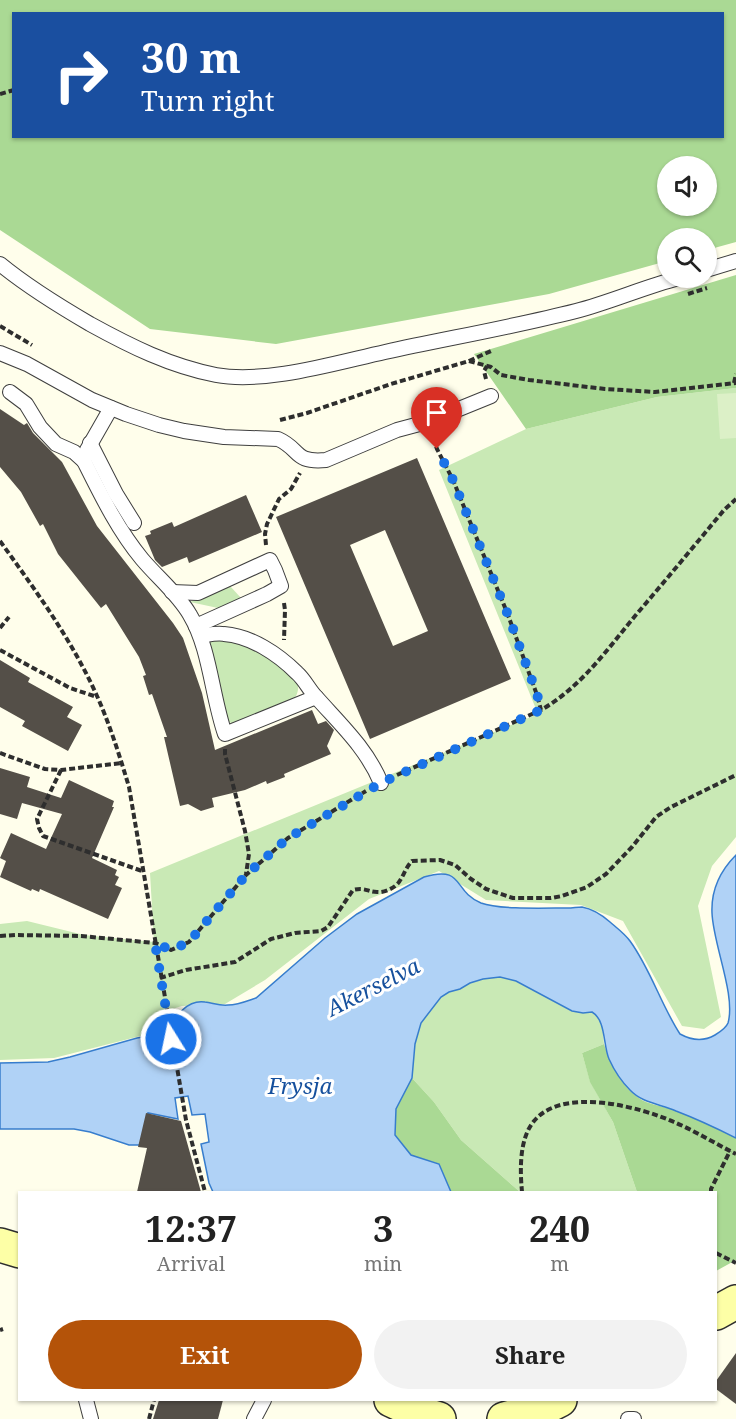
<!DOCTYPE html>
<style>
:root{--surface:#fff;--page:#f2f2f2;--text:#222;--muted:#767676;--accent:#b45309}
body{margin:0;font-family:"Noto Serif",serif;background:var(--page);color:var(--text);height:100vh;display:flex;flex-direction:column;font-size:22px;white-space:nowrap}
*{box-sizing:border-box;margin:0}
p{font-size:20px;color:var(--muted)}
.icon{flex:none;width:33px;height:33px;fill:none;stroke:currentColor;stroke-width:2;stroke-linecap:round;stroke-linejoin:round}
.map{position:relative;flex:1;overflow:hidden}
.side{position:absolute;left:18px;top:1191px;width:699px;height:210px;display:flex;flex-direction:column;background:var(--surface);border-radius:0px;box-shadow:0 2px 4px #0004}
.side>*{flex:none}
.hud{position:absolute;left:12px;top:12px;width:712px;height:126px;border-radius:0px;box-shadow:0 2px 4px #0004;background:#1a4fa0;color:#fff;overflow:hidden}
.controls{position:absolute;left:657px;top:156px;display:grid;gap:12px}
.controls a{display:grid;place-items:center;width:60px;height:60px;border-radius:50%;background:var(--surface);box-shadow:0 2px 4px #0004;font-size:30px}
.pin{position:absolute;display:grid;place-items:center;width:51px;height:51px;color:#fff;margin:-62px -26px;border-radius:50% 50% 50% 0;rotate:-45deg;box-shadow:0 0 6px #0007}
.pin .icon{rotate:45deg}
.me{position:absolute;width:66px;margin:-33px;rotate:350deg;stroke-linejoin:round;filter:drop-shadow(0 0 4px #0008)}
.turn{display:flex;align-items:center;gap:21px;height:126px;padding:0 30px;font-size:27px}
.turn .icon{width:78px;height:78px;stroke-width:2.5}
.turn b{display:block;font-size:42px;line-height:51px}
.eta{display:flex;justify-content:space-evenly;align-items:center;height:102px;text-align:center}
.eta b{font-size:36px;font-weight:700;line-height:42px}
.action{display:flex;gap:12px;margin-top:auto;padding:12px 30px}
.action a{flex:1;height:69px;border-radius:36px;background:var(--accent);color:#fff;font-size:24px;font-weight:700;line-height:69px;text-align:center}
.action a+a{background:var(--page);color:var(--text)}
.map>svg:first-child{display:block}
.green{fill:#c9e9b5}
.forest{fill:#aad994;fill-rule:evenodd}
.pitch{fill:#dcf0c7}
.water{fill:#b0d2f6;stroke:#377dcd;stroke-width:1.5}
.building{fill:#544f48;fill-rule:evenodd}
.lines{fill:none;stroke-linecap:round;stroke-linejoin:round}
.service-casing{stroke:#3f3f3f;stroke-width:16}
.secondary-casing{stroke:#2e2e2e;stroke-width:36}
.path{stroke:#2e2e2e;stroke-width:4;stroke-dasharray:6 3;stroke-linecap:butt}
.service{stroke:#fff;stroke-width:14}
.secondary{stroke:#fdffa6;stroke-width:33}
.route{stroke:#1a73e8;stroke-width:10;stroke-dasharray:0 18}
.labels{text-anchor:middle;stroke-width:6;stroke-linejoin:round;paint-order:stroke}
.water-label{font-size:22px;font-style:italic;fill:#16509d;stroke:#fff}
</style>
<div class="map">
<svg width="736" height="1419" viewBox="0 0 736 1419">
<rect width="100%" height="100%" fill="#fffeeb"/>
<g class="green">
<path d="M736,388V837L712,866L698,906L721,1017L704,1029L682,1026L623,921L581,905L486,900L439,871L369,899L265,980L225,1004L182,1006L159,1013L160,1031L54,1058L0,1060V924L27,921L84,935L154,942L150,873L538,714L439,470L526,429L657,397Z"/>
<path d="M230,586L241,598L218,608L190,602Z"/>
<path d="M208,639C217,639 226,639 235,642C249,646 291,669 297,682C299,687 298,692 296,696C290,705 245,719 233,724L226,720Z"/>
<path d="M500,977L516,981L572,1011L583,1013L592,1012C603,1018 603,1032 604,1044L582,1053L590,1081L613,1122L637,1192H520L461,1140L434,1102L412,1078L415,1044L421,1023L441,997L449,992L460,989L470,983L483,979Z"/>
</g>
<g class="forest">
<path d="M0,0H736V242L707,250L706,238H668L667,261L549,294L276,344L150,329L0,230ZM14,14H723V136H14ZM706,166V206H668V166Z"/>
<path d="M736,275V388L657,397L526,429L474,354Z"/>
<path d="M604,1044C611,1066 624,1092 646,1102C656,1106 667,1107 677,1111C697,1119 717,1128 736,1138V1260L716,1271V1192H637L613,1122L590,1082L582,1053Z"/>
<path d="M412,1078L434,1102L461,1140L520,1192H451L439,1164L411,1155L395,1135L396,1109Z"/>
</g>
<path class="pitch" d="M736,393V438L720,439L717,394Z"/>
<path class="water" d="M736,855V1138C716,1128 697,1119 676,1111C660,1104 642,1103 630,1090C621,1081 614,1070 609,1059C603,1045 606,1020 592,1012L583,1013L572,1011L516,981L500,977L483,979L470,983L460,989L449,992L441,997L421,1023L415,1044L412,1078L396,1109L395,1135L411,1155L439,1164L451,1192H213L209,1183L201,1144L209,1142L205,1114L192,1115L188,1096L175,1098L178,1119L148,1113L140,1145H129L90,1132L74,1129H0V1063L48,1062L70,1057L137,1038L154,1035L166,1032C175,1018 186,999 205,1002C213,1003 220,1006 228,1005C238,1005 247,1001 256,998L325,938L357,914L424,877C465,865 452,891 481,903C500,910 547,908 568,908C572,908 578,907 582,907C593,909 602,915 610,922C617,928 625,934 630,941C651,970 661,1005 680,1034C691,1040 703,1042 715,1035C720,1032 726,1028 728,1023C736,995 713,944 712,913C711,891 720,871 736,855Z"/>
<g class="building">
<path d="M0,409L24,425L27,423L33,433L62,462L97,526L173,623L183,638L202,693L215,750L312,710L318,724L326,721L334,730L327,746L331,754L284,774L285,777L267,784L266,781L245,790L212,798L214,807L201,811L188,804L180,806L164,737H167L152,694L149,695L143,676L146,675L139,657L106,604L101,608L58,554L43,524L40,526L21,492L0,467Z"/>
<path d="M417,458L511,679L370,739L276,517ZM385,530L428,631L393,646L350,545Z"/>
<path d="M246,495L262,532L189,563L187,557L162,567L155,560L145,536L151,534L150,531L172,522L174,527Z"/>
<path d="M0,660L30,678L28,682L73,707L67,717L82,725L68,751L22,726L25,721L0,707Z"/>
<path d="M0,768L30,777L27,787L61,798L69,780L114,801L112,807H114L92,858L117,870L115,875L119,877L115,885L122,888L108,919L40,889L39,892L32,889L31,891L0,877L6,861L0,858L11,833L46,849L62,814L22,803L17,819L0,814Z"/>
<path d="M146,1113L181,1121L201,1192H137L147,1148L138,1147Z"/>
<path d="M736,1353V1404L716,1389V1381Z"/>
<path d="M159,1400H223L218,1419H153Z"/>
</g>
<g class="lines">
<g class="service-casing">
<g id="service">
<path d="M0,264C28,287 59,306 90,324C130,346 170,366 216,375C266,384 335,363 385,352C449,338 513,327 576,311C611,302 644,287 679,278"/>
<path d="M706,270L736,261"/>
<path d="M0,353L27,364L92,400L126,414L159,425L184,431L224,437L278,439C301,449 293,463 326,460L397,430L427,422L491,396"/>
<path d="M10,392L26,404L40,427L56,444L74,452L84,461"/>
<path d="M111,408L87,450L84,461C101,495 118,530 142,559C158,578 178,594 190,615C210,648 212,697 225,734L316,697"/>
<path d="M90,443L116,494L134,523"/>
<path d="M172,592L198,593L270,560L275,570L281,586L267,594L196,626"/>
<path d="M196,626L206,635C212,634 219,633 224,634C251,636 278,654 297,673C305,680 309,690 317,698C341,725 367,749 381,783"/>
<path d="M86,1400L91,1419"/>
<path d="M254,1419L264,1400"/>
<path d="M628,1419H634"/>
</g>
</g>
<g class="secondary-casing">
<g id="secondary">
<path d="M0,1245L20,1251"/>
<path d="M716,1313L736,1302"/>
<path d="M391,1400L417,1412L439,1419"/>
<path d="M504,1419L546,1407L560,1400"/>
</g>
</g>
<g class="path">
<path d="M0,94L14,90"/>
<path d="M688,294L707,288"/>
<path d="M0,326L32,345"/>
<path d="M469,361L491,351"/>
<path d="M486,379L484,371L487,366"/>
<path d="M734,383L736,374"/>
<path d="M280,420L307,413L391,384L469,361L491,367L501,375L529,380L605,389L655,392L736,383"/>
<path d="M433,438L437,449L453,480L508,615L537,695L541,710"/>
<path d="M0,541C36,591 72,640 97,696C110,725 120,757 129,787L186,1120L205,1192"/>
<path d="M266,545L265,534L267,524L279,499L291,489L300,473"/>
<path d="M284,603L285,610L284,640"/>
<path d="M0,628L9,617"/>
<path d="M0,650L70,688L97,697"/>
<path d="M225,749V754L245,831L249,854L246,874"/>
<path d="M0,753L45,769L61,770L122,763"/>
<path d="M61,770L37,819L39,828L43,836L142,871"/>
<path d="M397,775L541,710C581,687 606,651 635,616C665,581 695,545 724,510L736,499"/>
<path d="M0,936L15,935L81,936L155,943L171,950L189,942L246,875L288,838L366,791"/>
<path d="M160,978L186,970L235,962L271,939L295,933L321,931L328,927L353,890C366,887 367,892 377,892C384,893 395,888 399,882C404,875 406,867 412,861L440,860L455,865L471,879L486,889L513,898H551L562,896L587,887L606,874L632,847L656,817L671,807L736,775"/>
<path d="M522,1192C520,1170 519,1139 534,1121C563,1086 640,1107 674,1122C695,1131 716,1144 736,1154"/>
<path d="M711,1192V1189L730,1151"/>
<path d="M716,1253L736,1263"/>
<path d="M0,1330L3,1329"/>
<path d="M149,1419L154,1400"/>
</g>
<use href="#service" class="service"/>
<use href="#secondary" class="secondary"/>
</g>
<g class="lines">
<path class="route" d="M171,1039L155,943L171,950L189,942L246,875L288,838L381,783L541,710L537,694L508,615L453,480L437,449"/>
</g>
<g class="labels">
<g class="water-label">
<text transform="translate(373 987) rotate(-27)" y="8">Akerselva</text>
<text x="300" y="1094">Frysja</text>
</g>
</g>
</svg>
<div class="controls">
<a><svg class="icon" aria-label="sound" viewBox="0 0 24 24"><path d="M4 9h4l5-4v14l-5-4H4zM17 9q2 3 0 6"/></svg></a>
<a><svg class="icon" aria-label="search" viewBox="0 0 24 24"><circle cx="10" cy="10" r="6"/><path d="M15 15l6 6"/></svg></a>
</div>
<div class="pin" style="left:437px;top:449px;background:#d93025"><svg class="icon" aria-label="arrive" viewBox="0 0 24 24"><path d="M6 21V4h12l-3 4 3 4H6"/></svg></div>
<svg class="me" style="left:171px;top:1039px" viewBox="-20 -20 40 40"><circle r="17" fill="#1a73e8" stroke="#fff" stroke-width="3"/><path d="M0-11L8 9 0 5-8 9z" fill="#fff"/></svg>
<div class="hud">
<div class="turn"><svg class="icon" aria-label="right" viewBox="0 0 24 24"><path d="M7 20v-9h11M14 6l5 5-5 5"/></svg><div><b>30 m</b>Turn right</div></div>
</div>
<section class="side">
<div class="eta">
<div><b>12:37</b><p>Arrival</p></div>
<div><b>3</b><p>min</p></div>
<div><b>240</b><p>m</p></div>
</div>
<div class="action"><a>Exit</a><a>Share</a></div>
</section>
</div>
